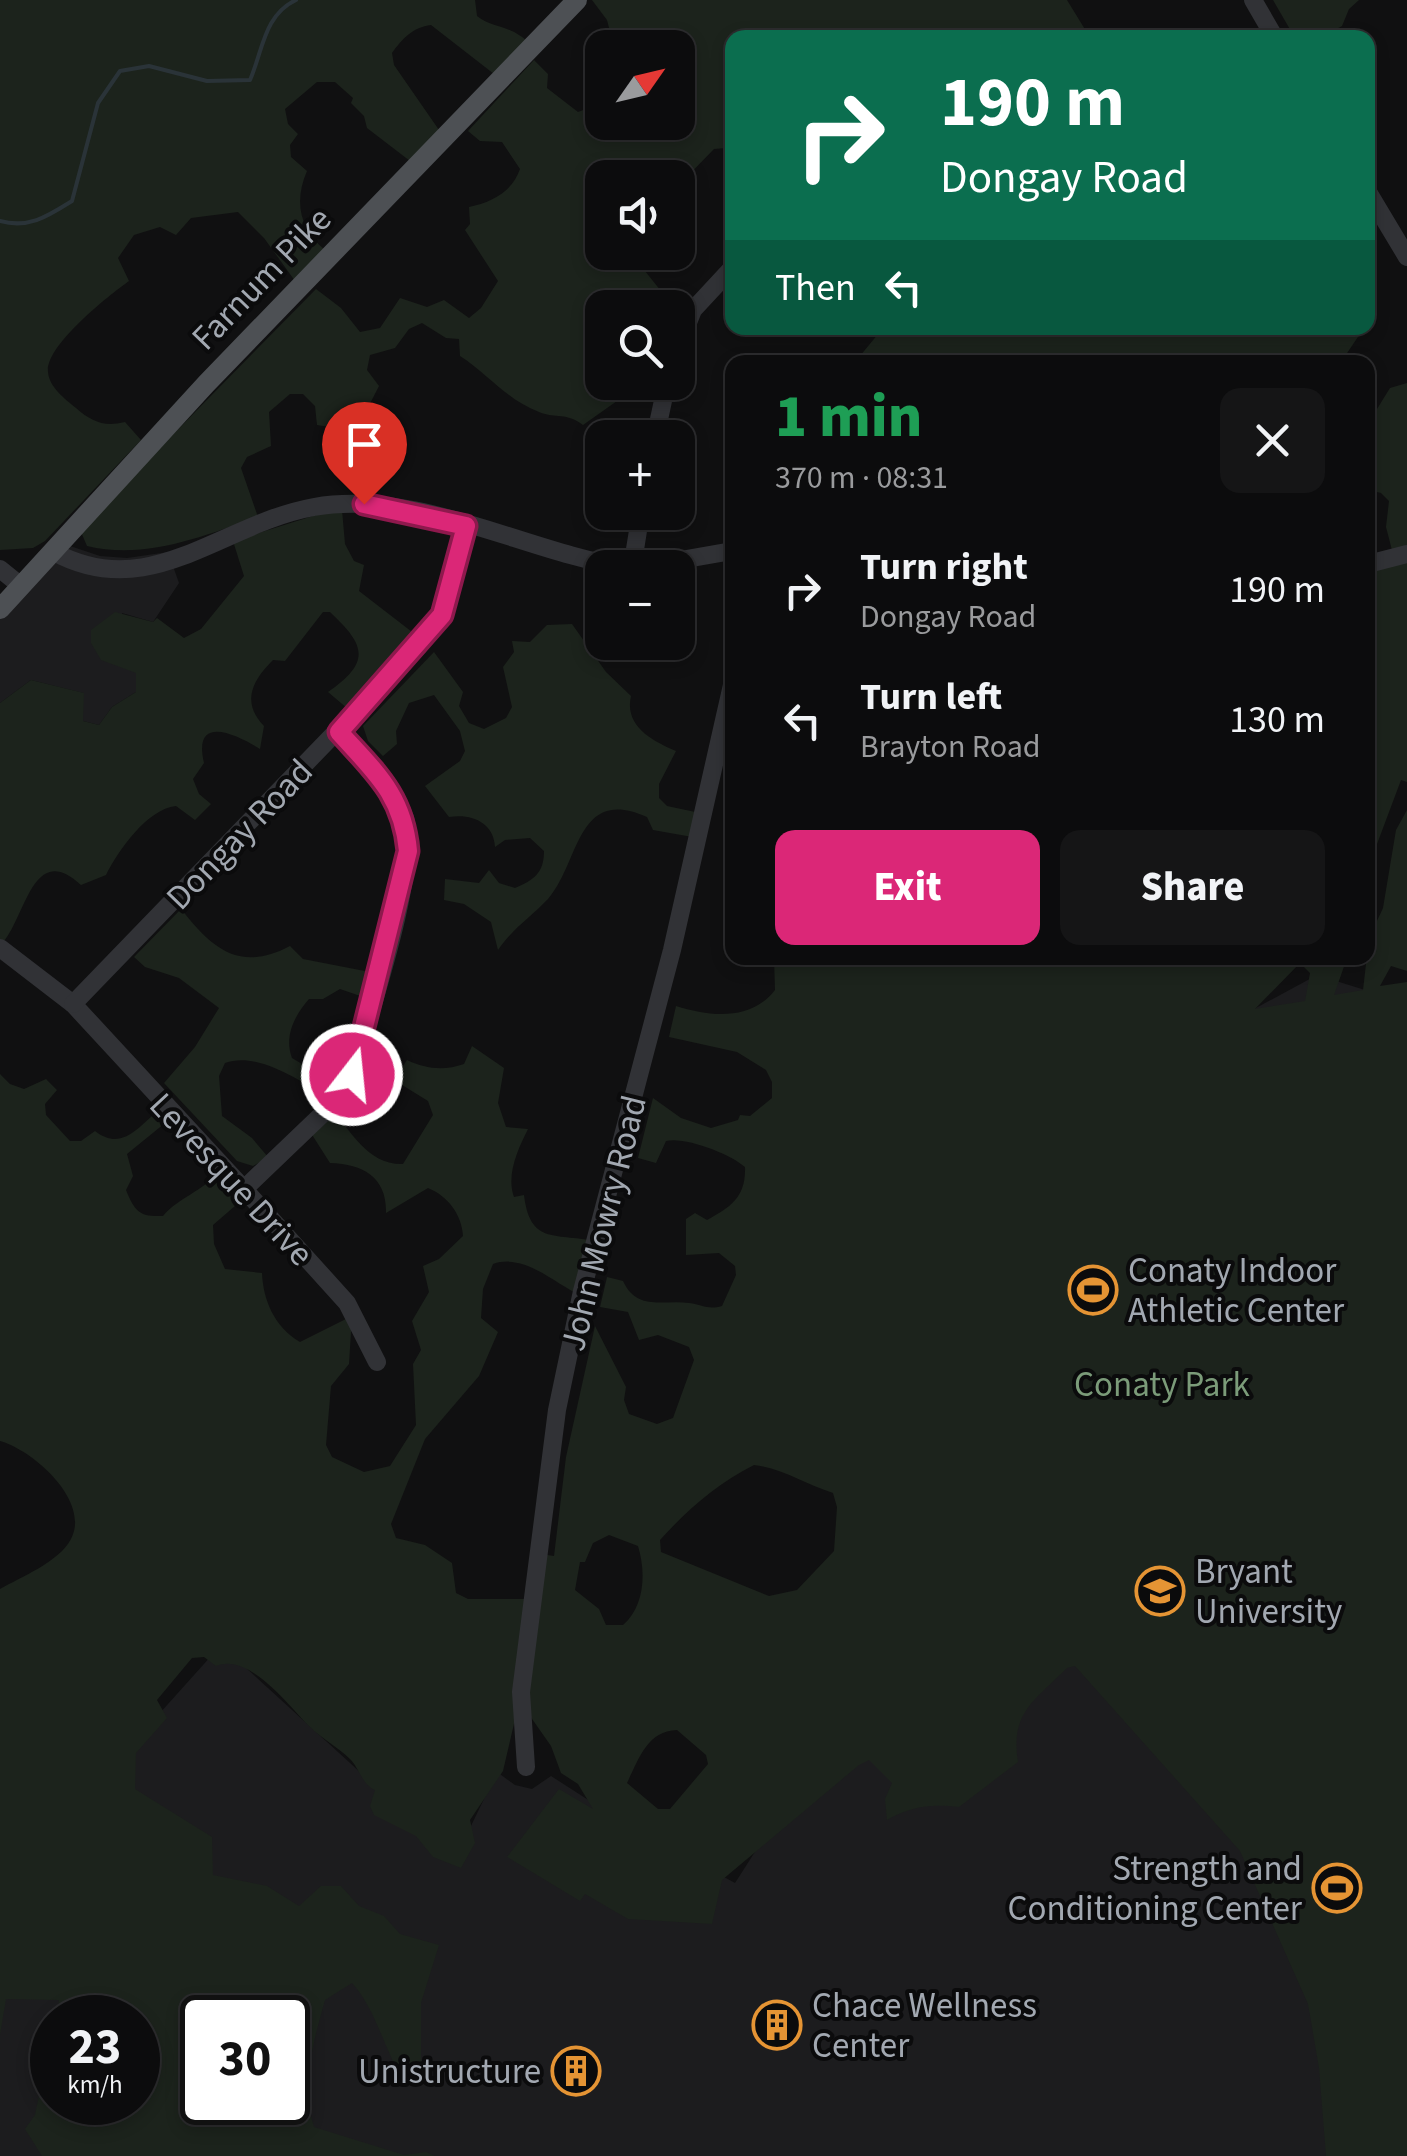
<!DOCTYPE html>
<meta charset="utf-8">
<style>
:root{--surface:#0c0c0d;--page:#151516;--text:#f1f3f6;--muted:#9a9b9d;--line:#2c2c2e;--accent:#db2777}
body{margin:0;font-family:"Source Sans 3",sans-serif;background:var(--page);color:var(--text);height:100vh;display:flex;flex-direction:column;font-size:38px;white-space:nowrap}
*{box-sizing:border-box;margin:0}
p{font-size:32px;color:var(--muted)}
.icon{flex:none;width:55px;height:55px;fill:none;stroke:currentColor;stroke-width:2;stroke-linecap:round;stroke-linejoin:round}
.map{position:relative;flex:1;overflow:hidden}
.drawer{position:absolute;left:725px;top:355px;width:650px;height:610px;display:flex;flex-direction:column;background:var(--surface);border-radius:20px;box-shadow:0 5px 15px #0003,0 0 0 2px var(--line)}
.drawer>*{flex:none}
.hud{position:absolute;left:725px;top:30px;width:650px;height:305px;border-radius:20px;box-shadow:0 5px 15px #0003,0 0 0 2px var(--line);background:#0b6e4f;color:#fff;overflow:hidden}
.needle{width:65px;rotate:56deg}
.fabs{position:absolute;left:585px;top:30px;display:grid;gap:20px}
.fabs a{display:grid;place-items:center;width:110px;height:110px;border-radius:20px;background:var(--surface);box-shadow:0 5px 15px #0003,0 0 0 2px var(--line);font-size:50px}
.speed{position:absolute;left:30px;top:1995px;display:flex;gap:20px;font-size:50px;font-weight:700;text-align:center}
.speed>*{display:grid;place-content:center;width:130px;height:130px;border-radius:50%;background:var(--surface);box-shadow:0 5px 15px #0003,0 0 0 2px var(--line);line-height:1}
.speed small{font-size:25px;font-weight:400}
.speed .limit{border:5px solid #111;border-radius:15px;background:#fff;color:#111}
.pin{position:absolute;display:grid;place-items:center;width:85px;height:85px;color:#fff;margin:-102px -42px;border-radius:50% 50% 50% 0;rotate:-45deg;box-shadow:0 0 10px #0007}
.pin .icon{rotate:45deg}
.me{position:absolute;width:110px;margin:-55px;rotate:16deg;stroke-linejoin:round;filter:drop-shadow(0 0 8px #0008)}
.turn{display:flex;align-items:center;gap:35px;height:210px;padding:0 50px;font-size:45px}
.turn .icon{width:130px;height:130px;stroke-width:2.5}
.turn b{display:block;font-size:70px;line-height:85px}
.then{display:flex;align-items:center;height:95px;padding:0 50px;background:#0003;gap:20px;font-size:38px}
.round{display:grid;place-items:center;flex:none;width:105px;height:105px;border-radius:20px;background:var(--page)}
.summary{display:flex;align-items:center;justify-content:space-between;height:170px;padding:0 50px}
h1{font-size:60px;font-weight:800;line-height:75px;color:#1e9e55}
.cta{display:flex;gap:20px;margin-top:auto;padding:20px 50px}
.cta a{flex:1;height:115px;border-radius:20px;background:var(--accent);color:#fff;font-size:40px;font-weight:800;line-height:115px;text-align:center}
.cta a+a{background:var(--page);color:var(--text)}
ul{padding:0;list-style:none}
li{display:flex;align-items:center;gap:30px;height:130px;padding:0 50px}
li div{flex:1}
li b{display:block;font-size:38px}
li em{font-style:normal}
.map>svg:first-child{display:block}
.built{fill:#1c1c1e;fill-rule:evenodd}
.green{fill:#1c231c;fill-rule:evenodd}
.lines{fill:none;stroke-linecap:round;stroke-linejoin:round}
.stream{stroke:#2a3338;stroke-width:4}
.minor{stroke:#313236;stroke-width:18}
.major{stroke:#4d5054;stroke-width:20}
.route-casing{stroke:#8e194d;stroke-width:25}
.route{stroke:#db2777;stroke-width:18}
.labels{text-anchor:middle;stroke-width:8;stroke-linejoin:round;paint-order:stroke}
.street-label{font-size:35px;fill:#a2a8b1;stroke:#0b0b0c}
.poi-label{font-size:35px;fill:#a2a8b1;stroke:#0b0b0c;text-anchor:start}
.park-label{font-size:35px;fill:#7b9b79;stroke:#0b0b0c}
</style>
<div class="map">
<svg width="1407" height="2156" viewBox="0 0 1407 2156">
<rect width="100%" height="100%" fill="#101011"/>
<g class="built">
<path d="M55,541L100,556L127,558L168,552L179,583L153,622L122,613L136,672V692L112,707L99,725L83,721V693L31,680L0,703V603Z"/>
<path d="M1317,975L1381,995L1407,2156H0V1878L106,1773L221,1645L455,1859L497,1772L515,1785L532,1789L551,1776L618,1819L735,1883L877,1661L1082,1102ZM52,2018H138V2102H52ZM202,2018H288V2102H202Z"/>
</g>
<g class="green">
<path d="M0,0H475L477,16C493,29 506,23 527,41L494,74L431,25C413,27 402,39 392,53L394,65L439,130L410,161L367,128L364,116L351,103L353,98L335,82H317L285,109L288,124L298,134L290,145L291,157L307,171C294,201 299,228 325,250L295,281L264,238L238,212L191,218L176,235L160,227L134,235L118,258L129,281C108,296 45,346 48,372C49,387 65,399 76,408C92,422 104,427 125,422L141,440L45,541L33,548L0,550Z"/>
<path d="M592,0H1067L1086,31L1098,37L832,38L808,28L789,37L732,38V134L726,148L714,149L678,186V178H602V252L648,253L645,271L669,301L689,314L678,339V308H602L599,380L604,394L617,401L583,425C566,412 557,419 539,412C507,400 488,374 460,356L459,339L446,338L422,323L409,329L395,348L370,355L367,370L379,386L358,427L348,430L317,425L315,406L303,394H290L269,412L271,446L247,457L241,468L258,517C203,536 146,560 87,546L81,532L87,522L316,289L341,308L360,332L380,328L400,298L427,307L444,300L469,318L481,308L498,281L465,230L470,224L469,207C492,202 512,192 520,169L502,142L480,141L468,131L534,60L548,74L547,88L578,112L594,106L602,95V122H678V48L614,47L607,20Z"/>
<path d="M1273,0H1359L1349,9L1342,26L1322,37L1295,38Z"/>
<path d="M883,328L1308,330L1364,328L1341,362H855Z"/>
<path d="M1407,383V551L1393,554L1386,527L1389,501L1381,493L1368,490V412L1377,409L1390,388Z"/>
<path d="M335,509L342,510L345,544L354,561L364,565L359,591L416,635L348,709L328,692C372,661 365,645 330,612H323L285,661L273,660C252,681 241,702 264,726L260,749C239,736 192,712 204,763L193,779L199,794L211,804L195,820L176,806C147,809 118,851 106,875L81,885C31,838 25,924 0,945V703L31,680L84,693L83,721L99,725L112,707L136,692V673L101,660L91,643V630L115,612L153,622L157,618L184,638L201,629L244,576L233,541Z"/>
<path d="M1407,562V782L1401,780L1377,844L1368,853V571Z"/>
<path d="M572,624L606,672L631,696C624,726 652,741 676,751L659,784V798L667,806L700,813L698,838L653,830L647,817C576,785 580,863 548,899C531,917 512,929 498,950L491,922L464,904L444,900L445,879L479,883L489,870L499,883L515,888C534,880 544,873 544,851L530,838L505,840L495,847C494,823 472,813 449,817L425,786L460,761L465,751L460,731L434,695L409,703L396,731L397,744L383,756L368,741L363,726L434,652L463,692L459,706L469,723L484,729L506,718L512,707L503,667L514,652L512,641L530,642L547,625Z"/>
<path d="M1407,810V971L1391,966L1380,986L1407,982V2156H1326L1319,2068L1308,2004L1240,1851L1075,1666L1067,1668C1034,1701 1010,1713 1018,1762L959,1807C930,1804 912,1806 887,1820L885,1799L892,1783L869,1760L859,1765L722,1880L712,1924L628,1919L585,1894L580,1901L507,1857L559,1789L593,1809L578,1784L561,1773L551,1746L530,1716L517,1711L503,1771L470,1820L475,1843L461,1868L433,1857L416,1836L374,1815L370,1806L375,1790C362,1784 360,1770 351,1760C338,1747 322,1739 309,1726C289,1706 249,1652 216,1666L204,1657L192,1658L157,1700L167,1718L136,1753L135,1789L212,1837L213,1875L267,1886L299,1906L321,1886H341L359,1906L384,1916L400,1934L439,1945L421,2003V2085L405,2084C385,2052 376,2009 352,1983L325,2000C314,2040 300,2086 314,2127L404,2155L426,2152L435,2156H42L25,2129L35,2115L52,2032V2102H138V2018L56,2017L59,2000L6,1999L0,2035V1589C21,1577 59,1562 71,1539C91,1501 33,1450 0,1441V1074L10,1084L24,1089L46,1079L57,1090L45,1104L46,1115L70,1141H81L95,1131C122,1152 138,1127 160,1109L170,1119L127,1154L133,1176L126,1190C135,1212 140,1217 163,1216C179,1197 202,1192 218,1172L243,1199L213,1225L214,1244L225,1269L262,1273C263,1299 274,1327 300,1342L352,1316L349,1364L331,1386L326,1445L332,1457L364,1472L390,1466L416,1425L413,1364L421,1350L412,1321L429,1292L423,1266L439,1259L463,1236C462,1215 448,1196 428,1188L386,1213C387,1178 364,1164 330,1163L309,1130L330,1108C352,1131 367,1165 403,1164L433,1115L428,1101L394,1080L407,1060C426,1069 444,1071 464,1064L472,1046L504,1068L498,1103L506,1127L528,1129C518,1149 506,1175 514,1197L524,1195C530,1244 553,1233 595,1241L582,1296C553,1283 525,1253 493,1264L483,1289L481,1318L498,1332L479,1376L425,1439L391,1524L396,1538L425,1545L452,1563L456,1593L468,1599H533L540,1554L554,1556L566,1457L595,1326L626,1387L624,1400L629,1414L657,1424L673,1418L694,1360L689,1347L658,1335L639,1340L628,1312L600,1307L607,1277L623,1281C637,1312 664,1299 689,1303C703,1305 708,1310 722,1306L736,1275L735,1266L719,1253L686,1255V1219L695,1213L707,1220C731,1207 746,1197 745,1167C731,1154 684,1136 666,1141L656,1163L638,1158L653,1098L681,1118L711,1128L738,1120L740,1115L750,1116L772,1098V1082L766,1070L737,1052L669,1037L676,1006C711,1017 751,1021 775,990L774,958H1347L1334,995L1363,990L1369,938L1383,908L1396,830ZM1300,963L1310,973L1305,1001L1255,1009ZM754,1465C784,1469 804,1484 833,1493L837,1507L834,1551L797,1590L769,1596L661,1552L660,1540C687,1510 718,1483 754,1465ZM609,1535L638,1546C646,1572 645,1606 623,1625H606L599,1609L575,1590L580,1562H585L593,1543ZM677,1730L706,1755L708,1764L670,1809H658L627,1783C639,1759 647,1731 677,1730ZM202,2018H288V2102H202Z"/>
<path d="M181,909C212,948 239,973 290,946L303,959L375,973L369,999L340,989L323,999H309C294,1016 284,1037 292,1058L339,1086L331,1098C300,1082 259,1051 225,1063L219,1076L222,1116L252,1138L268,1157L253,1166L237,1161L164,1083L195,1047L219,1008L179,978L145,967L134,957Z"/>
</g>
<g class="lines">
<path class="stream" d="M0,221C29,229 48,216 72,201L98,103L120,71L149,66L207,81L250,80C263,50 264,15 296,0"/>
<g class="minor">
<path d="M1253,0L1275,38"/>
<path d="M1368,192L1407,257"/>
<path d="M678,347L693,310L732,268"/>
<path d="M655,438L667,382"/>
<path d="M54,552C150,604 220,524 314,507C419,489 525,552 628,568"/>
<path d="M1368,564L1407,554"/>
<path d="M632,568L641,512"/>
<path d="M635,568L732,551"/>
<path d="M0,569L21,586"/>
<path d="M0,948L73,1004L244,1189L347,1303L377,1362"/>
<path d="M73,1004L419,646L443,615L466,526"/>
<path d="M244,1189L336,1101L352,1075C367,1021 420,867 405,818C394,785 361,758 339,733"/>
<path d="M526,1767L521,1692L557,1410L582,1291L672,950L732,685"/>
</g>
<path class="major" d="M0,609L206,384L577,0"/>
</g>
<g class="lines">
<g class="route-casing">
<path id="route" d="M352,1075L408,851C403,795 375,772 339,732L442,615L466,526L364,504"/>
</g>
<use href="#route" class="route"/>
</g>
<defs>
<g id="stadium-ring" transform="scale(2.5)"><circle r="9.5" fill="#0b0b0c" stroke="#e59434" stroke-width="1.5"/><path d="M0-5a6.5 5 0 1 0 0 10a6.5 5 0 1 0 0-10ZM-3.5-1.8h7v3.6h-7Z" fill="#e59434"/></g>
<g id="university-ring" transform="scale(2.5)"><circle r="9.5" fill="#0b0b0c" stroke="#e59434" stroke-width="1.5"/><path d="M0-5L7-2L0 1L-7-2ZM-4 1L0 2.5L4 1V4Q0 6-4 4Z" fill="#e59434"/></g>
<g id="building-ring" transform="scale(2.5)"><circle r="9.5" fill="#0b0b0c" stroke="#e59434" stroke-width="1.5"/><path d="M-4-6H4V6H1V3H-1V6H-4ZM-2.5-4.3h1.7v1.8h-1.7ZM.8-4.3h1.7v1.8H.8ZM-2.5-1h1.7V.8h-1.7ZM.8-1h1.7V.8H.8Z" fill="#e59434"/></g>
</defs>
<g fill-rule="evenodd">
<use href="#stadium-ring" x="1093" y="1290"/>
<use href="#university-ring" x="1160" y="1591"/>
<use href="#stadium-ring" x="1337" y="1888"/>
<use href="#building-ring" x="777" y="2025"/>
<use href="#building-ring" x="576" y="2071"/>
</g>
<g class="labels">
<g class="street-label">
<text transform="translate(261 278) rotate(-46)" y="12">Farnum Pike</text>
<text transform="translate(239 834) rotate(-46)" y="12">Dongay Road</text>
<text transform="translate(232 1179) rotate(47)" y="12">Levesque Drive</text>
<text transform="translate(603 1223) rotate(-76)" y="12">John Mowry Road</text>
</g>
<g class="poi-label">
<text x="1128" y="1282">Conaty Indoor<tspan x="1128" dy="40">Athletic Center</tspan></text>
<text x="1195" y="1583">Bryant<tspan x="1195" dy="40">University</tspan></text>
<text x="1302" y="1880" text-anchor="end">Strength and<tspan x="1302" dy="40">Conditioning Center</tspan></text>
<text x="812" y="2017">Chace Wellness<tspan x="812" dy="40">Center</tspan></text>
<text x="541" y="2083" text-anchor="end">Unistructure</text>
</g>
<g class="park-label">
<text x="1162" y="1396">Conaty Park</text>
</g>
</g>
</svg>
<div class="fabs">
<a><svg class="needle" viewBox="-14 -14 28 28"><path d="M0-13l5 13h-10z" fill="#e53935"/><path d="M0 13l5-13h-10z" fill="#9a9b9d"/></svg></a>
<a><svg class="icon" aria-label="sound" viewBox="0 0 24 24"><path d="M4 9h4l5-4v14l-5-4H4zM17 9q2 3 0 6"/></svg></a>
<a><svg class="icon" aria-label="search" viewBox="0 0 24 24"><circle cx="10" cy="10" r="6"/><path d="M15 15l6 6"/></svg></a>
<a>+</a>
<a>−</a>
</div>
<div class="speed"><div>23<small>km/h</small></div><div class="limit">30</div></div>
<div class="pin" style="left:364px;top:504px;background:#d93025"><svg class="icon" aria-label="arrive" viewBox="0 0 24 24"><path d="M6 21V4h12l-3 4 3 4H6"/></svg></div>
<svg class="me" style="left:352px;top:1075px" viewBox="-20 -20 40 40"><circle r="17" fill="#db2777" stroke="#fff" stroke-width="3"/><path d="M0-11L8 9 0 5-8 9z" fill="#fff"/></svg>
<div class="hud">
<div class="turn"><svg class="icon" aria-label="right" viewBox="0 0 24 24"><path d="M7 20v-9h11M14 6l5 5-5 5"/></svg><div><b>190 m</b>Dongay Road</div></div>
<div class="then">Then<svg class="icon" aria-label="left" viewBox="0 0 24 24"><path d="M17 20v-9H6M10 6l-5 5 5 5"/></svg></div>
</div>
<section class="drawer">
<div class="summary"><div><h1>1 min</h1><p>370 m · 08:31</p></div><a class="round"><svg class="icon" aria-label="close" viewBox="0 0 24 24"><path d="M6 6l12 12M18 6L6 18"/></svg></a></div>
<ul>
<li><svg class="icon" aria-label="right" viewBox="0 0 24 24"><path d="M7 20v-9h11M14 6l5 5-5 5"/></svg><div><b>Turn right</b><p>Dongay Road</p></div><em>190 m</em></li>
<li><svg class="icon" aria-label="left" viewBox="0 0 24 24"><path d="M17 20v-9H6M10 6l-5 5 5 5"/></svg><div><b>Turn left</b><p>Brayton Road</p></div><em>130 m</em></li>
</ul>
<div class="cta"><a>Exit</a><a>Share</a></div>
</section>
</div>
